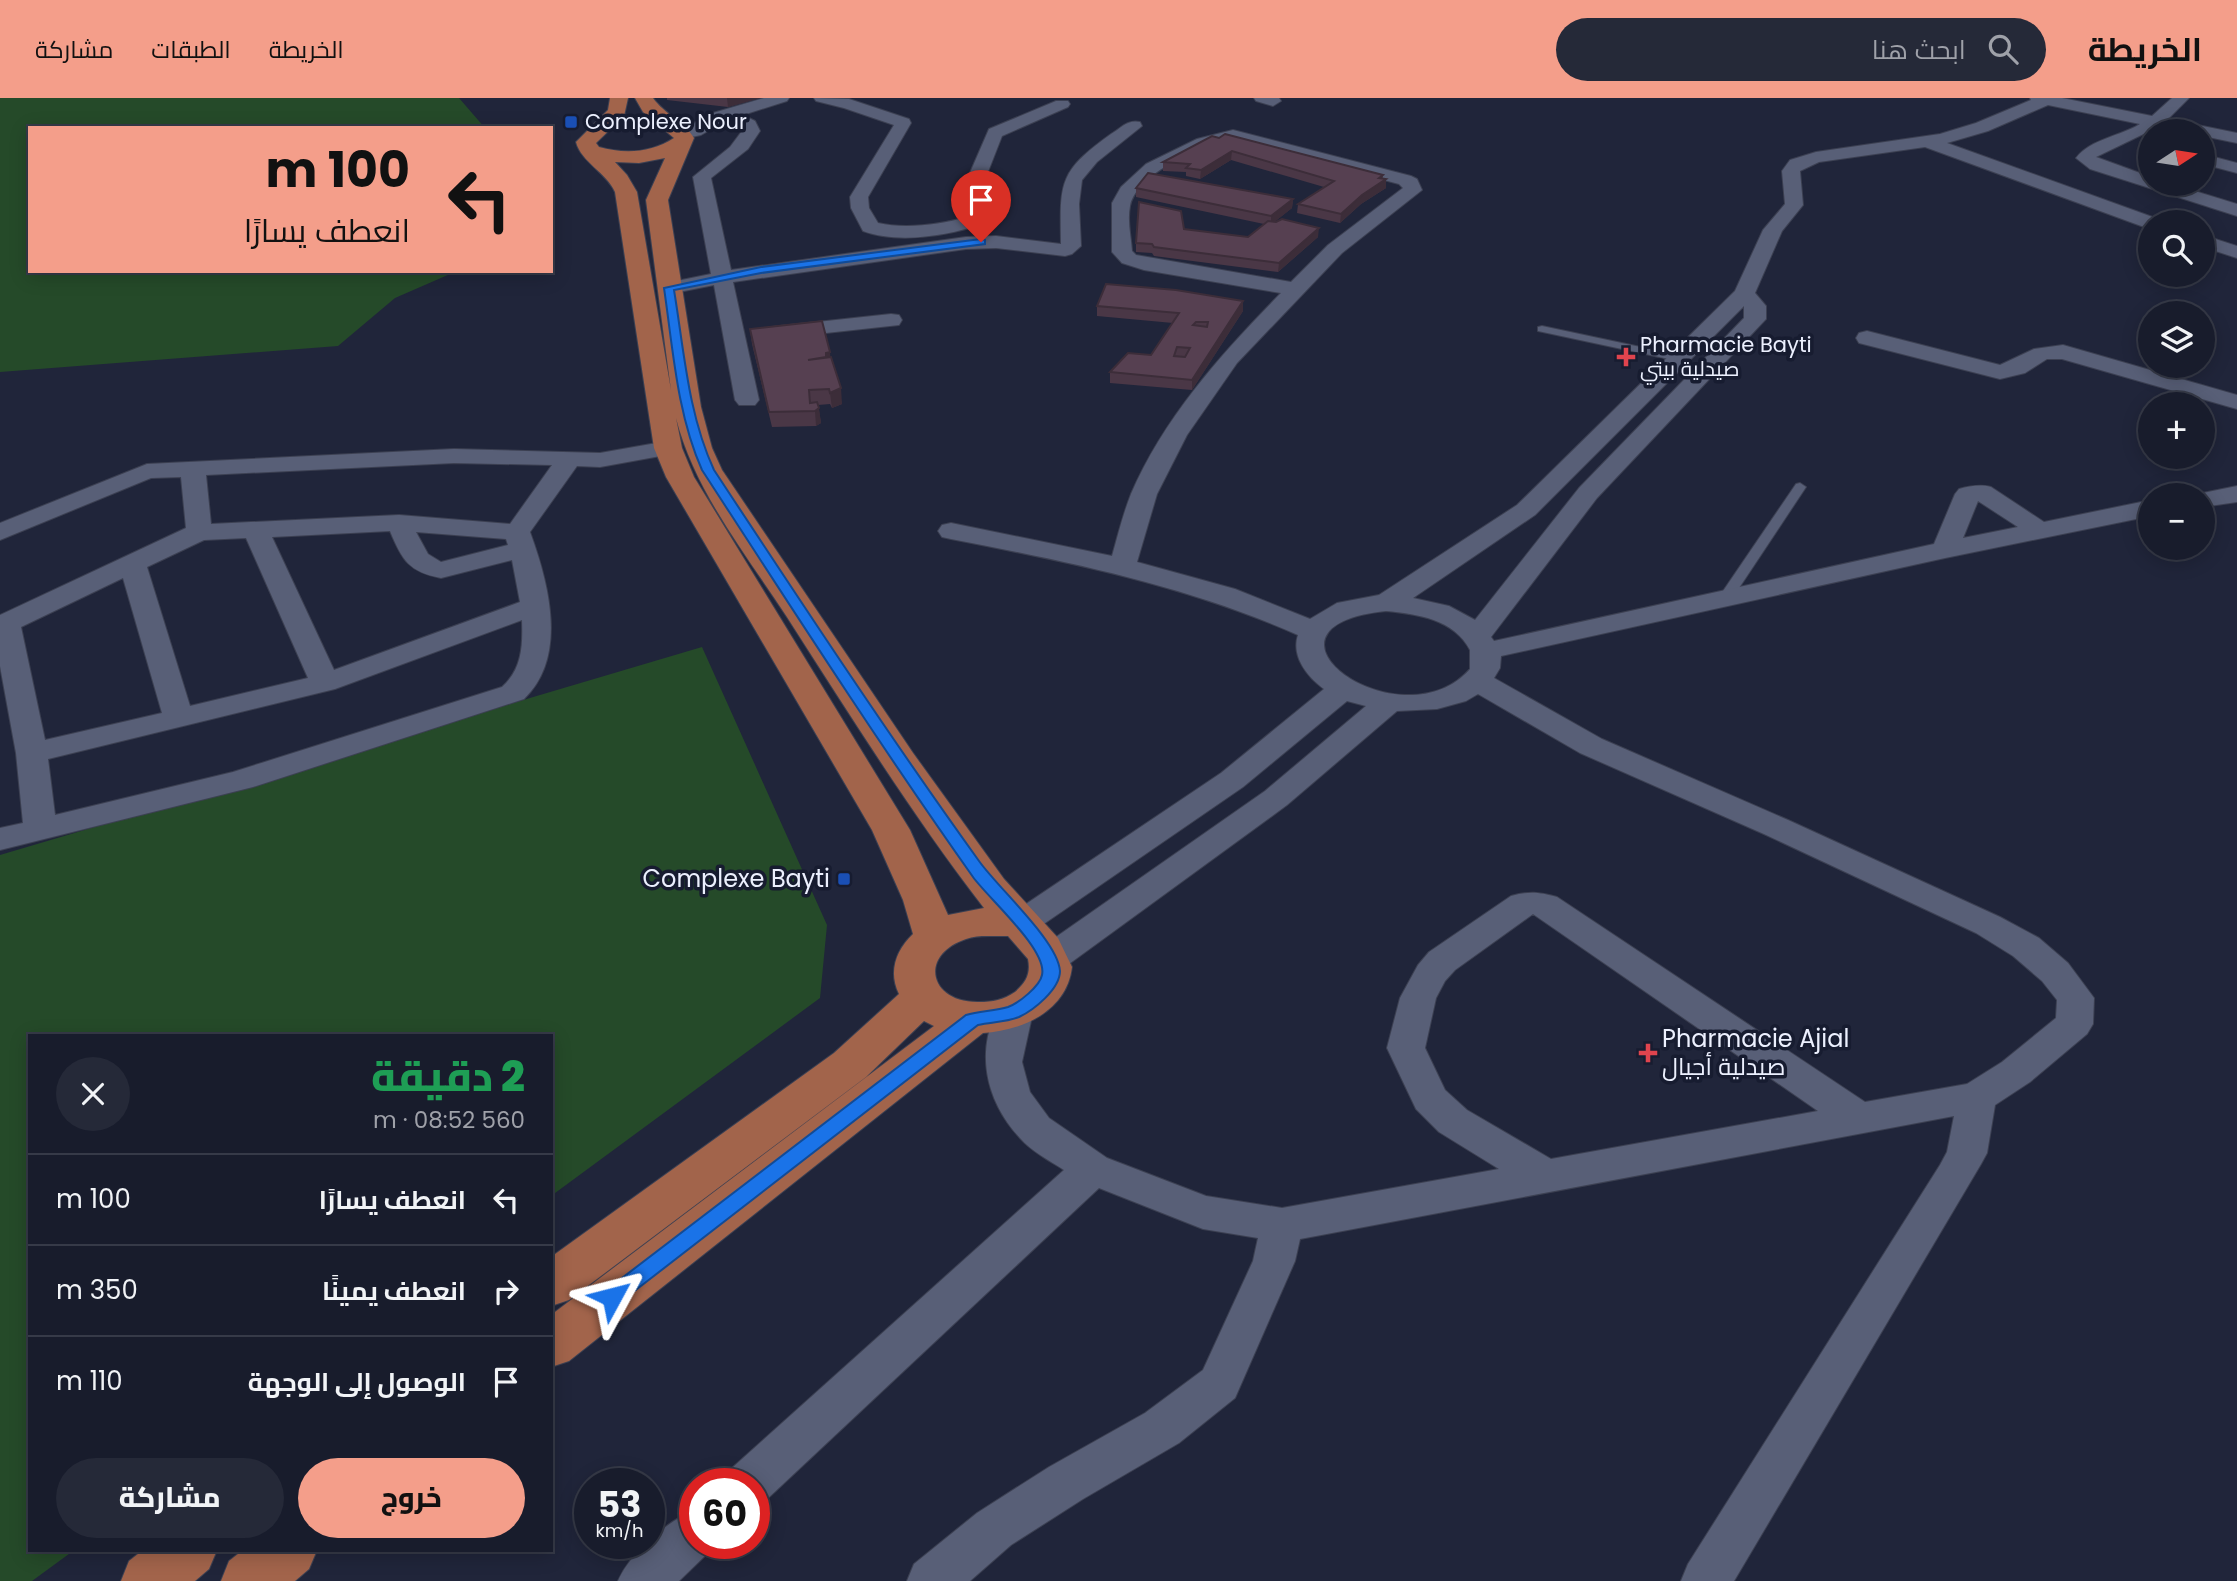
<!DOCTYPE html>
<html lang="ar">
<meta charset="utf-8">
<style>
:root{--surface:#181c2c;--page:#252938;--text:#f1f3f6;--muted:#9fa1a9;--line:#363a48;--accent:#f49e8a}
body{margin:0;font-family:Poppins,Cairo,sans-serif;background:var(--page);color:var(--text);direction:rtl;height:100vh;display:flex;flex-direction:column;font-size:26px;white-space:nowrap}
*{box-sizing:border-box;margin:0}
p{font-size:23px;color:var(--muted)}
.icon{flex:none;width:38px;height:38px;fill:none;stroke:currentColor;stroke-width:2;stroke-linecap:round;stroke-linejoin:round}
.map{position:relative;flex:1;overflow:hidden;direction:ltr}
.sheet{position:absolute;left:28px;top:936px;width:525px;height:518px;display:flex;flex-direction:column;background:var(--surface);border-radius:0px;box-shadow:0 4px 18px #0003,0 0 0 2px var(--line);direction:rtl}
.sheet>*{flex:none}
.hud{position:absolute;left:28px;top:28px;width:525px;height:147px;border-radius:0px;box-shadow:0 4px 18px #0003,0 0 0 2px var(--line);direction:rtl;background:#f49e8a;color:#111;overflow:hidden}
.needle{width:46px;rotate:78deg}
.tools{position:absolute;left:2138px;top:21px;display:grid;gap:14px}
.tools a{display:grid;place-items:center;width:77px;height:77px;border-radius:50%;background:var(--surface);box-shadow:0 4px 18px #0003,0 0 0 2px var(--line);font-size:35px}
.speed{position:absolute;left:574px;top:1370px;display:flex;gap:14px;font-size:35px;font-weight:700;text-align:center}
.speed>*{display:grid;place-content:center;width:91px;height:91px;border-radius:50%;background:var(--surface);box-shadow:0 4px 18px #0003,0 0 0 2px var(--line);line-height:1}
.speed small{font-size:18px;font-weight:400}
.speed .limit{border:10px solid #d22;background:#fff;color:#111}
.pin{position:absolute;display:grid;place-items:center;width:60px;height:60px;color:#fff;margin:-72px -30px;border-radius:50% 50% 50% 0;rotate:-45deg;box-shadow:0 0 7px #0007}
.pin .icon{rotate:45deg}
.me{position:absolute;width:77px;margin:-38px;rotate:52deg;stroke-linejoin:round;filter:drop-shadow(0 0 5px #0008)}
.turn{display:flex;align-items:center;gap:24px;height:147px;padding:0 28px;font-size:32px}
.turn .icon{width:91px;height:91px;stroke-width:2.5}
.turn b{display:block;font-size:49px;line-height:60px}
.round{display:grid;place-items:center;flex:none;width:74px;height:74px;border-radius:37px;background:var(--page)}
.overview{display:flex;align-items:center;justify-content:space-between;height:119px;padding:0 28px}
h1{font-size:42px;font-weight:800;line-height:52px;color:#1e9e55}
.button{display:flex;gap:14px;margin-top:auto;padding:14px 28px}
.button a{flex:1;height:80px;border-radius:42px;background:var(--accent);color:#111;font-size:28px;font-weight:800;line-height:80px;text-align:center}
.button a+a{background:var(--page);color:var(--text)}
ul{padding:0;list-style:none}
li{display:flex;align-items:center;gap:21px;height:91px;padding:0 28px;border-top:2px solid var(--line)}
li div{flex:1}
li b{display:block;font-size:26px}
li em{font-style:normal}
header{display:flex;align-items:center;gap:42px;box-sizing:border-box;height:98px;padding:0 35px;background:var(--accent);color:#111}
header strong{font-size:33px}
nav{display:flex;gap:38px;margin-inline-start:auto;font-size:24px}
.search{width:490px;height:63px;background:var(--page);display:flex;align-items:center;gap:18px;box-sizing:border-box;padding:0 24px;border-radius:38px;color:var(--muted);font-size:26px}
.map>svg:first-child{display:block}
.green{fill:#254a29}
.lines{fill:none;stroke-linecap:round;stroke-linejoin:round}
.lane-casing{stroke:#3c4052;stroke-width:2}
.street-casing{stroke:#3c4052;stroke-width:2}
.primary-casing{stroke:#3c4052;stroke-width:2}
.lane{fill:#585f77;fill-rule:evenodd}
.street{fill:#585f77;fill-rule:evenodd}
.primary{fill:#a2644b;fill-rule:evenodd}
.wall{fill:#4a3746}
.shaded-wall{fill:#3c2d39}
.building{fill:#564051;stroke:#3c2d39;stroke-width:2;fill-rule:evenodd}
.route{fill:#1a73e8;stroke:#114b97;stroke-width:2}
.transit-dot{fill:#1a4fb4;stroke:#171c30;stroke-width:2.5}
.health-dot{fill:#e0444e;stroke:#171c30;stroke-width:2.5}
.labels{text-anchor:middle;stroke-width:7;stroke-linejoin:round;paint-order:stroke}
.far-poi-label{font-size:21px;fill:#ecf0fe;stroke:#171c30;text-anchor:start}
.poi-label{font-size:24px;fill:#ecf0fe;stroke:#171c30;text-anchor:end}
</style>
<header>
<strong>الخريطة</strong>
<div class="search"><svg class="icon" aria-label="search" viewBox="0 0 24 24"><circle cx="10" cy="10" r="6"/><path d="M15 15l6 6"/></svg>ابحث هنا</div>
<nav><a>الخريطة</a><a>الطبقات</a><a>مشاركة</a></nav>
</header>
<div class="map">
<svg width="2237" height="1483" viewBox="0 0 2237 1483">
<rect width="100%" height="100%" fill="#20253a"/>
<g class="green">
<path d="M0,0H459L485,30H30V173H457L395,200L338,248L0,274Z"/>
<path d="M702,549L827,827L820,900L551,1098V938H30V1452L73,1453L32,1483H0V757Z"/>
</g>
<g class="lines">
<g class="lane-casing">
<g id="lane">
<path d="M1542,228L1678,257L1683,260L1678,263L1538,233V229Z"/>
<path d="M1800,385L1806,389L1733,499L1726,503L1721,502L1719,499L1796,386Z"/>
</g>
</g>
<g class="street-casing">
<g id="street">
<path d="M764,0H789L787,3L743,17L755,23L760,33L748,51L711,80L731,172L966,139L996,138L1061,146C1060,84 1058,74 1111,36C1121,30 1128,21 1140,24L1142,28L1097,64L1082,82L1079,106L1081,148L1072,156L1065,158L996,150L966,151L733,184L759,302L755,307H739L735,302L714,187L669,196L662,194L659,190L662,186L711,176L693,79L730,49L742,33L727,22L701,37L682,41L673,36L713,15Z"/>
<path d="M814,0L849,1L909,21L911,25L868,99L869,110L878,125C904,131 940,127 966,119V84L989,31L1056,3H1068L1070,6L1068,9L1002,38L984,84L985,122L982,126C947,138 898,146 863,133L851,110L850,99L894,27L844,10L816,3Z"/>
<path d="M1254,0H1279L1281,3L1273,8L1256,3Z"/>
<path d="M2030,0H2062L2152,18L2172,0H2189L2168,21L2237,35V45L2203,38V33H2178L2158,29L2096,59L2151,79V86H2172L2237,106V118L2090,71L2076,60C2091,41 2120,38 2140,26L2048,7L1988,33L1947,45L2158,121L2160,124H2151V131L2144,129L1925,49L1819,64L1800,73L1803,107L1782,133L1755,195L1766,208V221L1597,400L1491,539L1494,543L1934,446L1955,396L1959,391C1970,388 1980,386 1991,389L2044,424L2151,402V418L1945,460L1501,558L1500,570L1494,580L1602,641L1788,722L2000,819L2039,840L2068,865L2094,900L2093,926L2087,936L2030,984L1995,1007L1987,1055L1981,1066L1734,1483H1681L1688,1466L1940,1067L1947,1054L1954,1018L1300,1141L1295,1163L1235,1300L1179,1345L1083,1401L1011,1447L970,1483H907L914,1466L977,1415L1049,1369L1145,1315L1203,1272L1253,1163L1258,1140L1203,1131L1099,1090L766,1402L754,1406V1386H725L732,1370L1064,1072C1050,1063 1031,1053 1020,1040C985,1002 974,951 1001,905L1014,901L1027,905L1033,914L1022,964L1030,994L1049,1020L1107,1060L1206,1098L1282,1110L1499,1071L1439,1034L1416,1011L1387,950L1400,900L1418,867L1429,854L1511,798C1529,793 1539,794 1557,799L1865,1004L1967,986L2002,964L2056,920L2057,902L2042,883L2013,858L1976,835L1764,736L1580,655L1478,596L1466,603L1437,611L1397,613L1287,707L1062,871L1049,875L1036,871L1031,862L1036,853L1265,693L1366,608L1347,603L1243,689L1032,834L1020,838L1008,834L1002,826L1008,818L1221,675L1324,591C1307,579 1291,558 1298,537C1187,488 1070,464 951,441L942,439L938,433L942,427L951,425L1112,458C1118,437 1123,416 1131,396C1164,319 1223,254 1281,195L1144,172L1122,165L1112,154V105L1121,89L1146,66L1197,41L1233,32L1411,78L1417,81L1422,92L1342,155L1237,265L1187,337L1157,396L1137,464L1235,491L1310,521L1337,505L1379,497L1517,407L1735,193L1763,132L1785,106L1782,73L1790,62L1816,54L1940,36L1976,25L2031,2ZM1233,42L1399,86L1403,90L1328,147L1291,184L1136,157L1132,153C1131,138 1127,123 1130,108C1137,74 1202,48 1233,42ZM1744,208V220L1579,390L1475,522L1449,508L1413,500L1535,417ZM1978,403L2018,429L1963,440ZM1386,513C1417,516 1454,521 1470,552V571C1401,649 1234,529 1386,513ZM1533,816L1818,1013L1551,1061L1467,1012L1445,992L1425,950L1436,900L1445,883L1455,872Z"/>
<path d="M2203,56L2237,65V75L2203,66Z"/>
<path d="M2203,137L2237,148V160L2203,149Z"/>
<path d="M891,216L899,217L902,222L899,227L780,240L772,239L769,234L772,229L780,228Z"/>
<path d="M1867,233L2000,267L2034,251L2063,247L2237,297V311L2062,261H2047L2025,275L2000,281L1859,245L1856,240L1859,235Z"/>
<path d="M668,343L677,345L680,350L677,355L600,369L577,368L530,434C549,486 568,559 524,601L253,689L0,752V730L23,725L16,655L0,568V517L186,430L181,379L151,380L0,442V425L147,366L454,351L600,355ZM454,365L552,367L510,426L399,417L211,426L206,377ZM390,433C402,462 409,474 441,480L512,462L520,504L334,572L272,439ZM416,434L506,441L508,447L441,464L428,456ZM246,440L308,580L190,608L147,469L204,442ZM123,480L162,615L45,642L21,529ZM522,522C523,548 522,571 502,589L233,674L55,717L48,661L335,591Z"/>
<path d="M2237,388V404L2203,409V397H2193Z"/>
<path d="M695,1412V1446H715L712,1451L679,1483H618C630,1455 667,1423 695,1412Z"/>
</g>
</g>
<g class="primary-casing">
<g id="primary">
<path d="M610,0H628L624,18L596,45L599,49C624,56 651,55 674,40L643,14L635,0H653C664,16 684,23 694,40L668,102L701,309L712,350L722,372L913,655L1004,781L1058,840L1072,869C1067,913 1022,933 983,935L569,1263L551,1269V1217L934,928L924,923L866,979L569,1202L551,1208V1159L834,955L899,896C888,874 896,852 913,836L903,802L872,732L666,379L654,350L615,94C607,75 581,64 576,44L608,12ZM665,60L646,102L671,292L637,94L627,77L615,64L639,65ZM676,320C695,394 746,456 787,519C850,617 913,718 984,810L948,817L910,732L694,379L682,350ZM998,838H1008L1028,861C1031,876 1026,884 1015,894C1003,902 993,904 979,904C929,905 918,857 966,841C976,837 988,838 998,838Z"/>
<path d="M143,1452H217L209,1471L195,1483H121L129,1463Z"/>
<path d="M243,1452H317L309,1471L295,1483H221L229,1463Z"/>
</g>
</g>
<use href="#lane" class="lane"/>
<use href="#street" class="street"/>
<use href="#primary" class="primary"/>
</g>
<g class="wall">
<path d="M667,0H760L728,9L667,2Z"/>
<path d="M1212,38L1382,80L1386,90L1361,106L1340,125L1297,115L1298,106L1324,89L1231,62L1200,81L1186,78V74L1163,73V64Z"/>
<path d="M1136,90L1293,101L1292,110L1274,124L1318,139L1278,174L1154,158L1152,155L1136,154V145L1184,131L1248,139L1264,126L1136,99Z"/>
<path d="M1097,208L1243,213L1192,292L1110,285V274L1151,257L1173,225L1097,218Z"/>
<path d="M750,231L830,259L842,306L832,310L830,306L818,307L821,325L816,328L772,329L752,246Z"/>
</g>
<g class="shaded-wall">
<path d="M727,0H760L728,9Z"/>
<path d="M1232,53L1231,62L1200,81L1201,72Z"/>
<path d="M1383,77L1382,84L1386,81V90L1361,106L1340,125L1341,116L1379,80Z"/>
<path d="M1293,101L1292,110L1271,127V118Z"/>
<path d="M1319,130L1318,139L1278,174L1279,165Z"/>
<path d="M1243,203V213L1192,292V282Z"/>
<path d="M830,254L831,269L808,262L826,255Z"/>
<path d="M841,290L842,306L832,310L830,295Z"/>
<path d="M819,310L821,325L816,328L815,313Z"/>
</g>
<g class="building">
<path d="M1225,36L1383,77L1379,80L1386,81L1362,97L1341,116L1298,106L1334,83L1232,53L1201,72L1186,70L1190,66L1163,64L1212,38L1219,40Z"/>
<path d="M1148,75L1293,101L1271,118L1136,90Z"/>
<path d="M1139,104L1181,113L1184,131L1248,139L1268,123L1276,124L1282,121L1319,130L1279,165L1154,149L1152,146L1136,145Z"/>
<path d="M1106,186L1176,192L1243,203L1192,282L1110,274L1128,255L1151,257L1179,215L1097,208ZM1196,224H1208L1207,229L1193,227ZM1177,249L1190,250L1185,259L1174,258Z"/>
<path d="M822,223L830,254L826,255V259L808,262L831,259L841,290L830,295L829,291L809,292L810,305L817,304L819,310L815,313L769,314L750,231Z"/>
</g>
<path class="route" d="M981,141L985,142V146L761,175L674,192C684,252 688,316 714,372C801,504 887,635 979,763C998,790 1058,843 1060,873C1060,891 1034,912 1019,919C1007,924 991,924 978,927L619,1205L612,1208L605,1205L602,1199L605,1193L966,917C980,913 995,913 1008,909C1019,905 1040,888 1042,877C1048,852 988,800 973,779C879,646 791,509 702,372C677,316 673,251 664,190L761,169Z"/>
<g class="transit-dot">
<rect x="564" y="17" width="14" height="14" rx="3.5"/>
<rect x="837" y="774" width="14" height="14" rx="3.5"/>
</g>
<g class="health-dot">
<path d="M1622.5 248.5h7v7h7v7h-7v7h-7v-7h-7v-7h7z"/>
<path d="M1644.5 944.5h7v7h7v7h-7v7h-7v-7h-7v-7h7z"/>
</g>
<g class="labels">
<g class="far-poi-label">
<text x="585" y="31">Complexe Nour</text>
<text x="1640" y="254">Pharmacie Bayti<tspan x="1640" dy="24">صيدلية بيتي</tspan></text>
</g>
<g class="poi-label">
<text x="830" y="789">Complexe Bayti</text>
<text x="1662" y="949" text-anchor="start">Pharmacie Ajial<tspan x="1662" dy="28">صيدلية أجيال</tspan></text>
</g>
</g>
</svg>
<div class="tools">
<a><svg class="needle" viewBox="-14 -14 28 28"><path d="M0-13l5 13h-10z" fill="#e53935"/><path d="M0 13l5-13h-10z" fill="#9fa1a9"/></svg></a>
<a><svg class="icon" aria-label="search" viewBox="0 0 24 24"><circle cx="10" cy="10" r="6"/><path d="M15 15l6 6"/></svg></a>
<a><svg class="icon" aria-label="layers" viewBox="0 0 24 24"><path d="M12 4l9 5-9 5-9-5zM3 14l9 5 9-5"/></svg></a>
<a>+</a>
<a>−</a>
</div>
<div class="speed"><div>53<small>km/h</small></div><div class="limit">60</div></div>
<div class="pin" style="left:981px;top:144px;background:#d93025"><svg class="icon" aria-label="arrive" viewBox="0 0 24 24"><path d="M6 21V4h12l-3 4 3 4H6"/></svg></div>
<svg class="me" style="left:612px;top:1199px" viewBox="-20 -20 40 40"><path d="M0-17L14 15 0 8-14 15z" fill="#1a73e8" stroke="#fff" stroke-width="4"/></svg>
<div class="hud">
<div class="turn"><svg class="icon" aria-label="left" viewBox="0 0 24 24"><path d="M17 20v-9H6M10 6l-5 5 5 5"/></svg><div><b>100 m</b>انعطف يسارًا</div></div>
</div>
<section class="sheet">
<div class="overview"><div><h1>2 دقيقة</h1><p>560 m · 08:52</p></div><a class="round"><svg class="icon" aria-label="close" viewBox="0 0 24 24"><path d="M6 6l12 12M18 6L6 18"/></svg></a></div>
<ul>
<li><svg class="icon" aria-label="left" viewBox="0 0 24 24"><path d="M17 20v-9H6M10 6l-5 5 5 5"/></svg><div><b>انعطف يسارًا</b></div><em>100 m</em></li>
<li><svg class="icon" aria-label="right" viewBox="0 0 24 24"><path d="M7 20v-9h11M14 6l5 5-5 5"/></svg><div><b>انعطف يمينًا</b></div><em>350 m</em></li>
<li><svg class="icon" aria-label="arrive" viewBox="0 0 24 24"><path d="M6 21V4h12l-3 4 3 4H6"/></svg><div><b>الوصول إلى الوجهة</b></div><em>110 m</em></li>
</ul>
<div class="button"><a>خروج</a><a>مشاركة</a></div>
</section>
</div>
